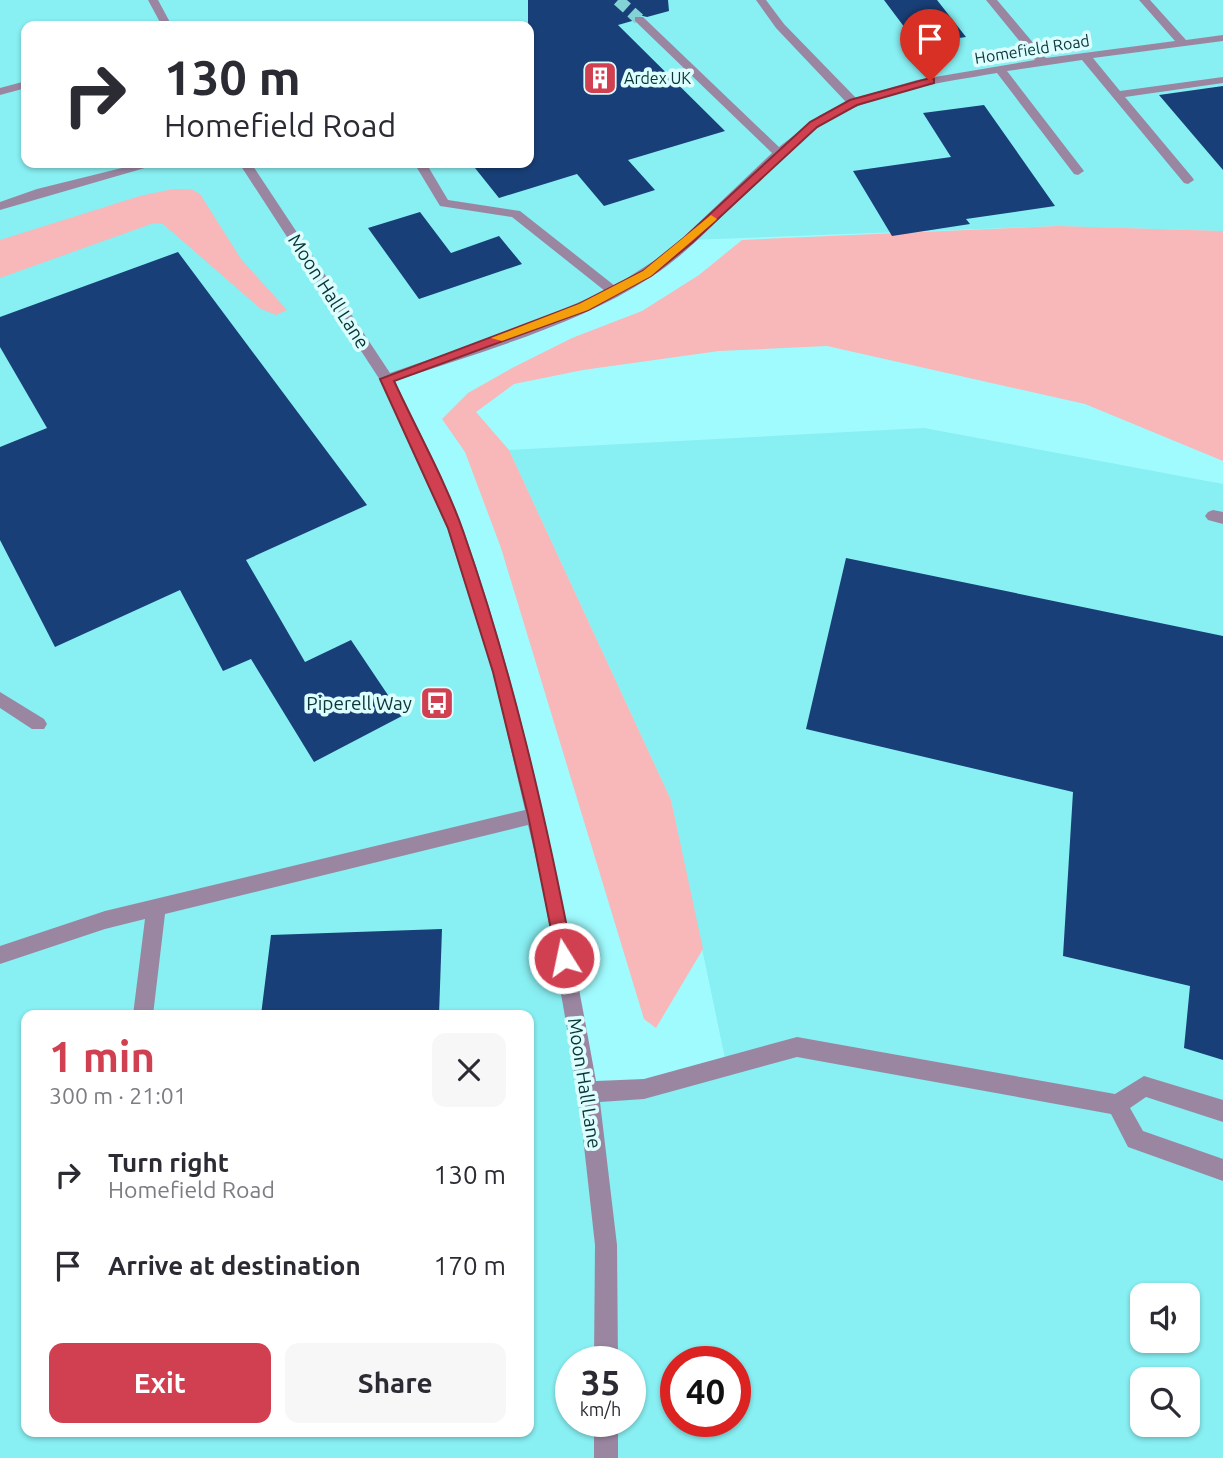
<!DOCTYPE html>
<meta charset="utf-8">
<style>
:root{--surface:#fff;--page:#f7f7f7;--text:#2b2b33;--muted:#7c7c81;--accent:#d04051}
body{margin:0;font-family:Ubuntu,sans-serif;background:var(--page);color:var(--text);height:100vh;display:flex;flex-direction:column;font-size:26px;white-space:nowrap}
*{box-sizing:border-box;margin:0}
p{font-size:23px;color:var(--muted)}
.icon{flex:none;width:38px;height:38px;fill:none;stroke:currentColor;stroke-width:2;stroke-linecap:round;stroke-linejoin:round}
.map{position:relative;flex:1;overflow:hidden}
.panel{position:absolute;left:21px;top:1010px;width:513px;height:427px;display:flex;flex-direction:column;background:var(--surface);border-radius:14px;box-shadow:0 2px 5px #0004}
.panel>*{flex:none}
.banner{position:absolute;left:21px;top:21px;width:513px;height:147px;border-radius:14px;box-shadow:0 2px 5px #0004;background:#fff;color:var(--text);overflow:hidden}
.tools{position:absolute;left:1130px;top:1283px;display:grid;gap:14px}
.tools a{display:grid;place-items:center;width:70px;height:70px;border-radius:14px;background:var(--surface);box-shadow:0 2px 5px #0004;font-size:35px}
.speed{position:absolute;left:555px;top:1346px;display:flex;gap:14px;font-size:35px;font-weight:700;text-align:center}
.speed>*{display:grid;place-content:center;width:91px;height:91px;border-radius:50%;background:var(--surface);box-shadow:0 2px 5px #0004;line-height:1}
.speed small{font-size:18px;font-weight:400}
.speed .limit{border:10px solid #d22;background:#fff;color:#111}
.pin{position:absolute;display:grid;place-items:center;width:60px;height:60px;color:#fff;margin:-72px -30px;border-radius:50% 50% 50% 0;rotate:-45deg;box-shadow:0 0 7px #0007}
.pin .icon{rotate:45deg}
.me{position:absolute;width:77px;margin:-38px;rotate:350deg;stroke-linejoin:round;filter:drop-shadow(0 0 5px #0008)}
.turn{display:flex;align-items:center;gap:24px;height:147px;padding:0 28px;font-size:32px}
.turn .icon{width:91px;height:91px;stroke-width:2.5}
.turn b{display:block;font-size:49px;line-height:60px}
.round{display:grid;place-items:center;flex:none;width:74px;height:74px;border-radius:14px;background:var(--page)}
.overview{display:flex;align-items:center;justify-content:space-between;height:119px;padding:0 28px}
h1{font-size:42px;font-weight:600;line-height:52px;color:var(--accent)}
.cta{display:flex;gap:14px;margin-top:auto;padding:14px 28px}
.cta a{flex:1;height:80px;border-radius:14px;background:var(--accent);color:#fff;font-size:28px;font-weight:600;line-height:80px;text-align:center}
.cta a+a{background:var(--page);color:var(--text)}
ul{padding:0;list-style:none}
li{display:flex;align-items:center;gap:21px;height:91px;padding:0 28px}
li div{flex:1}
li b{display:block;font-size:26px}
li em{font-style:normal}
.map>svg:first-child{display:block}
.built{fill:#88eff2;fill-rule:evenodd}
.green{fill:#f8b7b8}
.building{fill:#183f77}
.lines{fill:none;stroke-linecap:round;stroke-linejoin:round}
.minor-tunnel{stroke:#83d3d6;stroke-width:12;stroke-dasharray:12 6;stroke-linecap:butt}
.minor{fill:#9b86a2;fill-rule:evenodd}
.route{fill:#d04051;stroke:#872a35;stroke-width:2}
.slow{fill:#f59e0b}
.labels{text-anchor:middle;stroke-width:7;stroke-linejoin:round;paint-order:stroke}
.far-street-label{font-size:16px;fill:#0d3536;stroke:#dcfeff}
.far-poi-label{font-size:16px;fill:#0d3536;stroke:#dcfeff;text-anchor:start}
.street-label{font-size:19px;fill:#0d3536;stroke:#dcfeff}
.poi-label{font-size:19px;fill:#0d3536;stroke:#dcfeff;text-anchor:end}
</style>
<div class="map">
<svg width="1223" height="1458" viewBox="0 0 1223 1458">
<rect width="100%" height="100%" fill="#a0fbfe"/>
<path class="built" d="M0,0H1223V231L1058,226L689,240L583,307L387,379L455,528L501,672L588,1091L727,1068L671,800L509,450L924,428L1223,484V1458H0ZM26,26H528V163H26ZM26,1015H528V1432H26ZM1143,1295H1188V1340H1143ZM570,1362H630V1421H570ZM676,1362H735V1421H676ZM1143,1379H1188V1424H1143Z"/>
<g class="green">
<path d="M173,189H191L200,194L241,259L287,310L276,315L261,309L163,224L154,223L0,278V240L140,196Z"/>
<path d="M1058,226L1223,231V461L1085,404L827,346L719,351L583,370L514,384L476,412L509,450L671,800L703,949L656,1028L644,1019L501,548L465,452L442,419L468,393L512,368L572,338L642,311L699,275L742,240Z"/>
</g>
<g class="building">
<path d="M528,0H668L669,11L647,17L635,14L632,21L618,25L725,131L628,160L655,190L604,206L577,174L499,198L471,163H528Z"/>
<path d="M884,0H937L966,37L917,44Z"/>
<path d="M1223,86V170L1159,95Z"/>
<path d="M984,105L1055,206L966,219L970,224L892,236L853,171L951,157L923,113Z"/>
<path d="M420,212L451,253L499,236L522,264L419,299L368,228Z"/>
<path d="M178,252L367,505L246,560L305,662L351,640L402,716L314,762L251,659L223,671L180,590L55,647L0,540V447L47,428L0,347V317Z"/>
<path d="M846,558L1223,636V1060L1184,1048L1190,986L1063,956L1073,792L806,729Z"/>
<path d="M442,929L439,1015H261L271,935Z"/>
</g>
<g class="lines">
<path class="minor-tunnel" d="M618,0L639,19"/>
<g class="minor">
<path d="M148,0H158L172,26H162Z"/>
<path d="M756,0H766L784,24L856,98L917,80L1035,60L986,0H997L1046,58L1175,41L1139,0H1150L1186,40L1223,35V41L1093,58L1120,91L1223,77V83L1125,97L1192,177L1194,180L1188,184L1184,183L1082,60L1007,71L1084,171L1078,175L1074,174L997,73C939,83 881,90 830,120C762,160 718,234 651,277C574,327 481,351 395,381C418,430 446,480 464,531C527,711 562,894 596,1081L644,1079L797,1037L1115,1094L1144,1076L1223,1100V1122L1146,1097L1130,1108L1143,1131L1223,1159V1181L1128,1147L1111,1114L797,1057L644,1099L600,1102L617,1245L618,1362H594L595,1245L578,1092L541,878L528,825L165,914L153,1015H133L145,919L105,929L0,964V946L105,911L525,810L493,672L447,528L380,380L239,163H251L390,373L515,330L605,291L512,217L440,206L414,163H426L448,200L520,211L615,286L669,251L772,153L635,21V17H643L779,147L819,116L846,102L776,28Z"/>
<path d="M26,81V88L0,95V88Z"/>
<path d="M142,163H162L0,210V202L37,189Z"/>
<path d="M1213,510L1223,512V524L1208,520L1205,516L1208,512Z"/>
<path d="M0,692L44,719L47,724L44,729H32L0,708Z"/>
<rect x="594" y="1421" width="24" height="37"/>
</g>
</g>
<path class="route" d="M930,78L934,79V83L857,105L817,127L693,242L651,276L588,310L394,381C417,431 445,480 463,531C512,671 545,813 573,958L571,964L564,967L558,964L528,815L493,672L448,528L380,379L579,304L643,271L685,237L810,122L850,100Z"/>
<path class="slow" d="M711,215L717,219L715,221L651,276L588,310L502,341L491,338L579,304L643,271Z"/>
<defs>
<g id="building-square" transform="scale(1.75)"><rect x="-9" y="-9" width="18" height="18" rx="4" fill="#d04051" stroke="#dcfeff"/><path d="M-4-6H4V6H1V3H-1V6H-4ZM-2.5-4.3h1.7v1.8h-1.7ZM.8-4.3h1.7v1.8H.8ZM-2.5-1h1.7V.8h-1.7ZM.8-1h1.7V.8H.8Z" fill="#fff"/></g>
<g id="bus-square" transform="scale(1.75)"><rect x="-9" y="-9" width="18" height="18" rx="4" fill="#d04051" stroke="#dcfeff"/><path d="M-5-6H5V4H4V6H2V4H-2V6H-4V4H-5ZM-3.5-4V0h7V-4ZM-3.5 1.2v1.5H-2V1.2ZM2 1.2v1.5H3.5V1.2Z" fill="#fff"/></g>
</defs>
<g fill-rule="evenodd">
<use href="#building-square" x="600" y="78"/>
<use href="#bus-square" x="437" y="703"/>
</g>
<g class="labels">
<g class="far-street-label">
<text transform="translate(1032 49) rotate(-9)" y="6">Homefield Road</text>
</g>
<g class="far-poi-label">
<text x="624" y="84">Ardex UK</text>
</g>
<g class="street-label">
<text transform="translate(329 291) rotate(57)" y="7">Moon Hall Lane</text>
<text transform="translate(585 1083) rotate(81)" y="7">Moon Hall Lane</text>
</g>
<g class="poi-label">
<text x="412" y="710">Piperell Way</text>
</g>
</g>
</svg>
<div class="tools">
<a><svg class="icon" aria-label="sound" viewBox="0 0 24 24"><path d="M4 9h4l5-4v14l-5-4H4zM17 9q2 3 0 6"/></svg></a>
<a><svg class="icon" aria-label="search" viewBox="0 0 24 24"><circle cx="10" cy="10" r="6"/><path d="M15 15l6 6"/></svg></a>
</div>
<div class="speed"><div>35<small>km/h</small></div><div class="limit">40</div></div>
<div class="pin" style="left:930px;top:81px;background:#d93025"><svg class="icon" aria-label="arrive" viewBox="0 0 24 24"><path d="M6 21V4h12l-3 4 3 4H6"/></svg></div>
<svg class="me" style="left:564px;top:958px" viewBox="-20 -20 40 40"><circle r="17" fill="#d04051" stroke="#fff" stroke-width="3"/><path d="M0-11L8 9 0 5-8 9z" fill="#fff"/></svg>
<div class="banner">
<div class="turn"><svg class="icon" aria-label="right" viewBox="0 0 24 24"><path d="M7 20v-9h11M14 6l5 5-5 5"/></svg><div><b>130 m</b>Homefield Road</div></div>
</div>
<section class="panel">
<div class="overview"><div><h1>1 min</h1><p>300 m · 21:01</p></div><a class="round"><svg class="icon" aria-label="close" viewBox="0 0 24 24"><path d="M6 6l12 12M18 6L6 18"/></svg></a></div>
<ul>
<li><svg class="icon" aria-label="right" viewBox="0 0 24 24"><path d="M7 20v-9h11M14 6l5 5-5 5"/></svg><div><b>Turn right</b><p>Homefield Road</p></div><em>130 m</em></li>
<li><svg class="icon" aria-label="arrive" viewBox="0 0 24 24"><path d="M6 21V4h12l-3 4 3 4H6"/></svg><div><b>Arrive at destination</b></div><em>170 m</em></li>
</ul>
<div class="cta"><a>Exit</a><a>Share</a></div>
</section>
</div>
